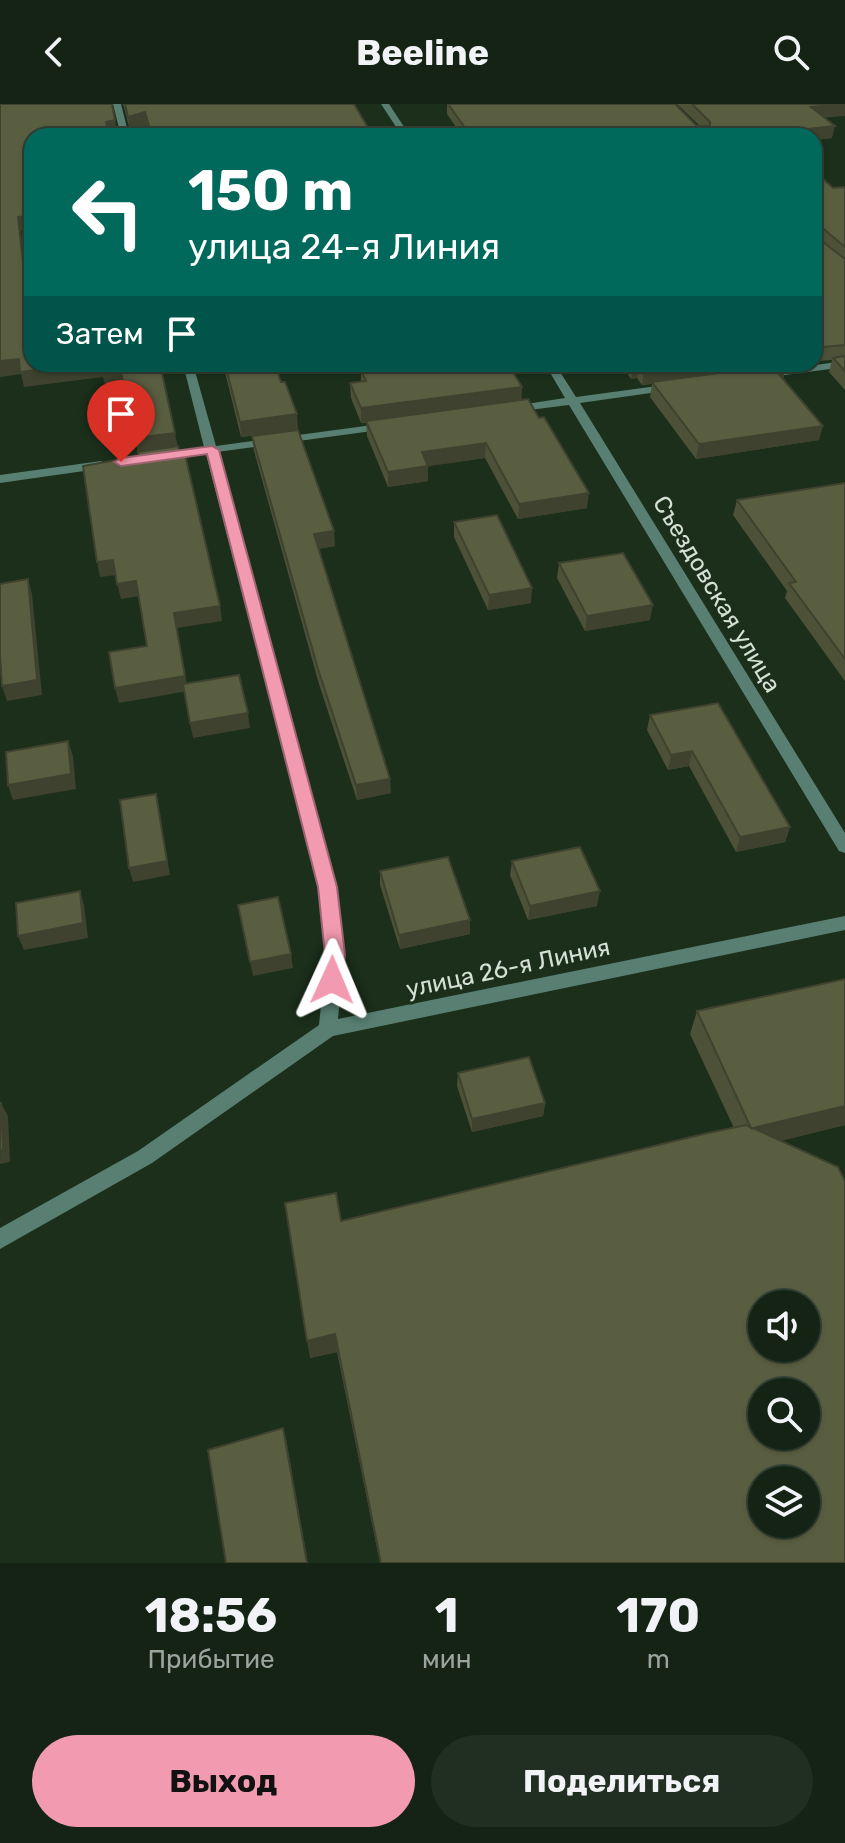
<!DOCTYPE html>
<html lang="ru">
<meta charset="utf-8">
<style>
:root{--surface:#142314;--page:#212f22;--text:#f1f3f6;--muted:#9da4a0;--line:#334034;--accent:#f29aaf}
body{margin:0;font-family:Rubik,sans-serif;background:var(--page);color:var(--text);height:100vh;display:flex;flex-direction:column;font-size:30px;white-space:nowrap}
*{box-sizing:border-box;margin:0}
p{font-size:26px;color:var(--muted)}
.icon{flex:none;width:44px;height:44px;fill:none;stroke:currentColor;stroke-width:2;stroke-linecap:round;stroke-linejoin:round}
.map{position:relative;height:1459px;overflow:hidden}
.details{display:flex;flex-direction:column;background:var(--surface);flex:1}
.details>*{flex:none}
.top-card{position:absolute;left:24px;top:24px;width:798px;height:244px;border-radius:24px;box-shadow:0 2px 6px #0004,0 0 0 2px var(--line);background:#00695c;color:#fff;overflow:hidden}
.tools{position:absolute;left:748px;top:1186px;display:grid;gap:16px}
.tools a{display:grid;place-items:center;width:72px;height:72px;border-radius:50%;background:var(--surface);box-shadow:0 2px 6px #0004,0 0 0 2px var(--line);font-size:40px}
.pin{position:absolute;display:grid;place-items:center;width:68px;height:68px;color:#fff;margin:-82px -34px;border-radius:50% 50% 50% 0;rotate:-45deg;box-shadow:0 0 8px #0007}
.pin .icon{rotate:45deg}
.me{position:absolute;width:88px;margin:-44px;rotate:1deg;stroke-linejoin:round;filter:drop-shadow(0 0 6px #0008)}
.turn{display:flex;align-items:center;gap:28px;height:168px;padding:0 32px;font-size:36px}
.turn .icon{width:104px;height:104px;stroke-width:2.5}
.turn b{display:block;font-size:56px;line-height:68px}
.then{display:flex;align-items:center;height:76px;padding:0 32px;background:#0003;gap:16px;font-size:30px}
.eta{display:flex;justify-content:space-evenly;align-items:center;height:136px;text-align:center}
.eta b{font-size:48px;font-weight:700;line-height:56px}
.button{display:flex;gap:16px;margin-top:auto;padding:16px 32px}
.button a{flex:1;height:92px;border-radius:48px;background:var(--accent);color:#111;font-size:32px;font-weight:700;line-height:92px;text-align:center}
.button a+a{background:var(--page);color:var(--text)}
header{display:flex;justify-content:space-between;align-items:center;height:104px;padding:0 32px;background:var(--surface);font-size:36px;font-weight:700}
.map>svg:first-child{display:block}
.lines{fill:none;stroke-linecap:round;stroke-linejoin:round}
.street{fill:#587f72;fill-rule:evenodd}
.wall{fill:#4d5138}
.shaded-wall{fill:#3f422e}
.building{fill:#5a5e41;stroke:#3f422e;stroke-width:2;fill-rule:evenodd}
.route{fill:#f29aaf;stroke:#9d6472;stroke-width:2}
.labels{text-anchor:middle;stroke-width:6;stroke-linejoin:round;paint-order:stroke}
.street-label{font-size:24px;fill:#d5e1d4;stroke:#1b2f1b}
</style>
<header><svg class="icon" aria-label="back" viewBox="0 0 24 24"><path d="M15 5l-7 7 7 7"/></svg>Beeline<svg class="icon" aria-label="search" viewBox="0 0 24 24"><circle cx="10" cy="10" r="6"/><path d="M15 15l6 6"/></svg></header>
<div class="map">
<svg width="845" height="1459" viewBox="0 0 845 1459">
<rect width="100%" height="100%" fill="#1b2f1b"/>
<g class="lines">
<g class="street">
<path d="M113,0H121L129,32H121Z"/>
<path d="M381,0H389L410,32H402Z"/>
<path d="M845,257V263L763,274L758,271L763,268Z"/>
<path d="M183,260H193L216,342L387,319L393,322L387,325L217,348L335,783L344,851L338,915L845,812V826L333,932L152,1059L0,1145V1124L138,1047L319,921L326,851L319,783L206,350L164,356L158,352L164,348L204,343Z"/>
<path d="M545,260H555L576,293L672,280L678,283L672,286L580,299L845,729V749L839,747L569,301L513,308L507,305L513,302L565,294Z"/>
<path d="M101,357L107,361L105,364L0,379V371Z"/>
</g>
</g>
<g class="wall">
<path d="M123,0H354L373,32H150L147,21L130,26Z"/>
<path d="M447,0H675L697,22H700L677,0H845L824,14L832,34L814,36V32H462L447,10Z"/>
<path d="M814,67L833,84L845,83V286L829,268L832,256L819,257L814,252Z"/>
<path d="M223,260H275L298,326L241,333Z"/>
<path d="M621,260H799L786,262L783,275L819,336L696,355L650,293L652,280L642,281L637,274L631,275Z"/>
<path d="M361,266L522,283L521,296L587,404L518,415L485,354L428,362V377L388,383L367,332L366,319H361L351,294L350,279L361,278Z"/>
<path d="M252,332L335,442L318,445L391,689L357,696L319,580L254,347Z"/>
<path d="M845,379V577L785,494L787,487L733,411L737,396Z"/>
<path d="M454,418L531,499L488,506L454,433Z"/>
<path d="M559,459L650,516L585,527L557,474Z"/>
<path d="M650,611L790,723L785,738L736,748L689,662L668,666L647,626Z"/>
<path d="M512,757L597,802L528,816L510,771Z"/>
<path d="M380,767L470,816V830L400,845L380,781Z"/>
<path d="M845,875V1021L780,1037L845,1459H380L337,1248L310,1254L341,1117L734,1024L690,930L697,907Z"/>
<path d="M458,969L545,999L543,1012L472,1028L457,982Z"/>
</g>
<g class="shaded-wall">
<path d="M845,0V12L809,15L811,3Z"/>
<path d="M145,8L147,21L130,26L128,13Z"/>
<path d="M115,16L117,29L108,32L106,18Z"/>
<path d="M835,22L832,34L814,36V32H770L771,29Z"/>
<path d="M154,24L155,32H151L150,25Z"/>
<path d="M32,111V125L21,127L31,216L28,201L18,113Z"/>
<path d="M19,255L101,260L121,268L124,283L106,286L103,273L24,283L21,270L0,273V257Z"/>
<path d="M639,260L637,274L631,275L633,261Z"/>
<path d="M697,260H799L786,262L783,274L777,268L784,262L642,281L644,267Z"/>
<path d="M522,283L521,298L361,319V304Z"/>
<path d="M297,310L298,326L241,333L240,318Z"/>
<path d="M823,322L819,336L696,355L699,340Z"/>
<path d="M175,329L178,344L138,350L135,334Z"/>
<path d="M486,339L485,354L422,363V348Z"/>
<path d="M428,362V377L388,383V368Z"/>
<path d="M589,389L587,404L518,415L519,400Z"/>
<path d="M334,427L335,442L315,445L314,430Z"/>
<path d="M113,456L117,471L100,473L97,458Z"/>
<path d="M28,475L32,490L42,591L7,597L2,582Z"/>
<path d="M136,477L140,492L121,495L117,480Z"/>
<path d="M532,484L531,499L488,506L489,491Z"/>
<path d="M653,501L650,516L585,527L587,512Z"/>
<path d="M220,502L222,517L177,524L188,587L119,599L115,584L174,509Z"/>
<path d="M248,609L250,624L193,634L190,619Z"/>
<path d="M68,637L73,652L76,685L13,696L8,681Z"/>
<path d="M692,647L689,662L668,666L671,651Z"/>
<path d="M390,675L391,689L357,696L356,681Z"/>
<path d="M156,690L170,771L133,778L129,764Z"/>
<path d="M790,723L785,738L736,748L740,733Z"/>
<path d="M80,787L84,801L88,834L24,846L18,832Z"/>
<path d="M600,787L597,802L528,816L530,802Z"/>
<path d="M470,816V830L400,845L399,831Z"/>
<path d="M291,850L293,864L253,872L250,858Z"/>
<path d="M1,999L8,1012L10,1058L0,1060Z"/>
<path d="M545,999L543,1012L472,1028V1015Z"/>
<path d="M845,1002V1021L745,1045L753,1024Z"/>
<path d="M335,1230L337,1248L310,1254L307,1237Z"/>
<path d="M283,1324L286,1334L308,1459H307Z"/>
</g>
<g class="building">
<path d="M0,0H112L115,16L106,18L109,32H32V111L18,113L28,201H32V260H86L20,268L19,255L0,257Z"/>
<path d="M125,0H354L373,32H157L154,24L150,25L145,8L128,13Z"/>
<path d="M448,0H675L697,22H710V18L692,0H843L811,3L835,22L771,29L774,32H471Z"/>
<path d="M814,67L833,84L845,83V143L819,121H815L814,131L845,155V241L823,243L815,235L814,236Z"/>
<path d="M845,252V267L833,254Z"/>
<path d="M101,260H160L175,329L135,334L121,268L103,271Z"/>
<path d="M225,260H275L281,278H285L297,310L240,318Z"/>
<path d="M406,260H508L522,283L361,304L350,279L366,277L361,266Z"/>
<path d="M633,260H697L644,267L639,260Z"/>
<path d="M786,260L777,268L823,322L699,340L652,278Z"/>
<path d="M528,295L539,314L544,313L589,389L519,400L486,339L422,348L428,362L388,368L366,317Z"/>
<path d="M298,326L334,427L314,430L390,675L356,681L318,565L252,332Z"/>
<path d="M178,342L179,347L184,346L220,502L174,509L185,572L115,584L109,548L147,542L136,477L117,480L113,456L97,458L83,362L139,352L138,348Z"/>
<path d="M845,379V555L789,479L796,478L737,396Z"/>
<path d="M497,411L532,484L489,491L454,418Z"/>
<path d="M623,449L653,501L587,512L559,459Z"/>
<path d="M28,475L37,576L2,582L0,551V480Z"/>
<path d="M239,571L248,609L190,619L183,580Z"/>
<path d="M718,599L790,723L740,733L692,647L671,651L650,611Z"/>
<path d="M68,637L71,670L8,681L6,648Z"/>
<path d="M156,690L167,757L129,764L120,696Z"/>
<path d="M580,743L600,787L530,802L512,757Z"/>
<path d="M448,753L470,816L399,831L380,767Z"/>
<path d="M80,787L83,819L18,832L16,799Z"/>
<path d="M278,793L291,850L250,858L238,801Z"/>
<path d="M845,875V1002L753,1024L838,1063L845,1077V1459H381L335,1230L307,1237L285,1099L336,1089L341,1117L708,1029L746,1021L751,1024L697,907ZM762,1200H806V1244H762ZM762,1288H806V1332H762ZM762,1376H806V1420H762Z"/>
<path d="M529,953L545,999L472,1015L458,969Z"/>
<path d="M0,999H1L3,1045L0,1046Z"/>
<path d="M283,1324L307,1459H226L208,1346Z"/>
</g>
<path class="route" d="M212,342L219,346L337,783L345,851L342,876L332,884L322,876L325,851L318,783L207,350L121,362L114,358L121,354Z"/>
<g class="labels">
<g class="street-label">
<text transform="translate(717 490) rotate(59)" y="8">Съездовская улица</text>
<text transform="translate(508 864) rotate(-12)" y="8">улица 26-я Линия</text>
</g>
</g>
</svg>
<div class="tools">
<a><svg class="icon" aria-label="sound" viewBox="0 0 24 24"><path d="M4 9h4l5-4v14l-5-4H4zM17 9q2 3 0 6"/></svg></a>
<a><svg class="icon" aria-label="search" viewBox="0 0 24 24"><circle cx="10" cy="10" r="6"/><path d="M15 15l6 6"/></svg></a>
<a><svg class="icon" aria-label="layers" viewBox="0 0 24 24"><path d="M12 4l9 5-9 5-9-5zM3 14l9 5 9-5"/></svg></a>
</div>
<div class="pin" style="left:121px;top:358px;background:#d93025"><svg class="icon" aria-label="arrive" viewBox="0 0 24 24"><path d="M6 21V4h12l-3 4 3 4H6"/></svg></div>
<svg class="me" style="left:332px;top:876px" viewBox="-20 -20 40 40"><path d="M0-17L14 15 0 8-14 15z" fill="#f29aaf" stroke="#fff" stroke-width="4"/></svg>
<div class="top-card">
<div class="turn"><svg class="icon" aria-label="left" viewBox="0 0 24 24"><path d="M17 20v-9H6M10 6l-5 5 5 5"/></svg><div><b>150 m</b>улица 24-я Линия</div></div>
<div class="then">Затем<svg class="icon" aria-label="arrive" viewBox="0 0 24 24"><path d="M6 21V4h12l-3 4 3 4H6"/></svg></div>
</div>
</div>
<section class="details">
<div class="eta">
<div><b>18:56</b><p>Прибытие</p></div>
<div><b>1</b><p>мин</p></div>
<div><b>170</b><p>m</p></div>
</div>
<div class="button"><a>Выход</a><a>Поделиться</a></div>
</section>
